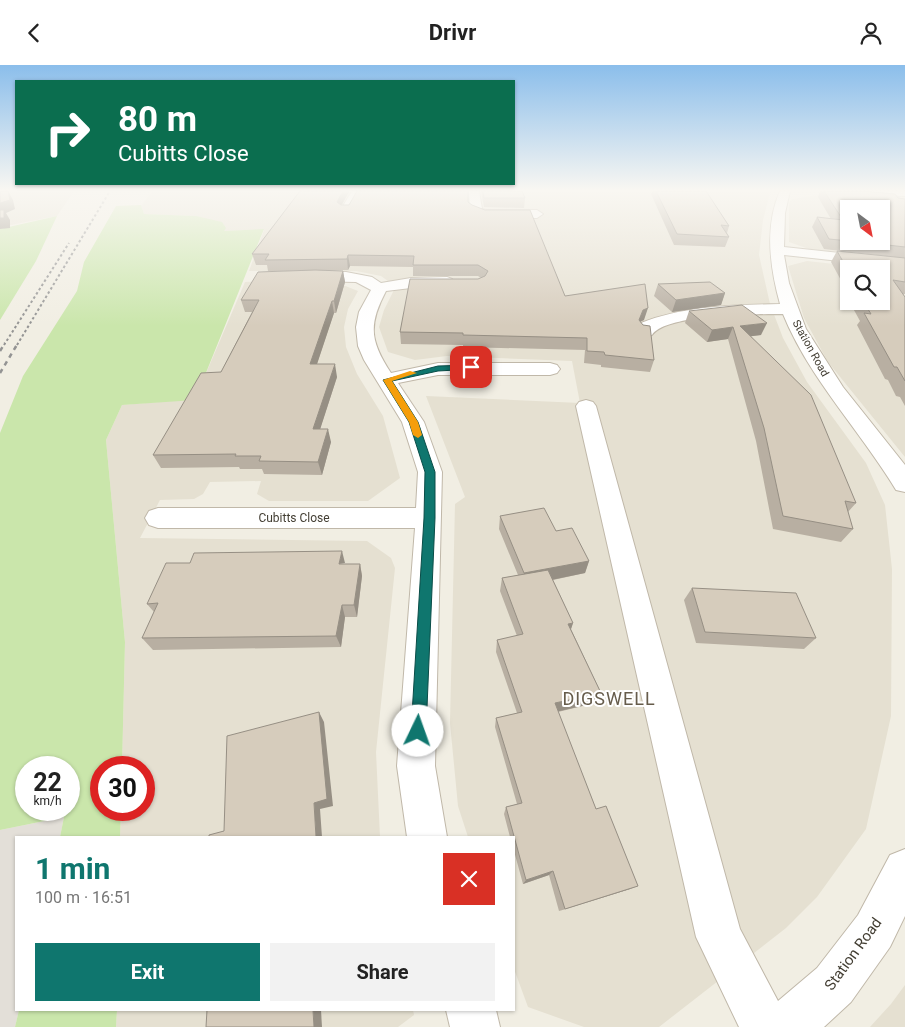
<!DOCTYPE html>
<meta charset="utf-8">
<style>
:root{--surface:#fff;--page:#f2f2f2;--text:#222;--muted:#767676;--accent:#0f766e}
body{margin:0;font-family:Roboto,sans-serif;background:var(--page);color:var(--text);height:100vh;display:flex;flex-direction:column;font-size:19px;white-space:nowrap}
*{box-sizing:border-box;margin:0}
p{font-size:16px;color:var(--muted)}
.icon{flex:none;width:28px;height:28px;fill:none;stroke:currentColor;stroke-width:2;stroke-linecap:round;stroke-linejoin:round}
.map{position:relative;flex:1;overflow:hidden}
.drawer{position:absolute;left:15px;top:771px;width:500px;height:175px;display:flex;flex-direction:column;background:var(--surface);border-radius:0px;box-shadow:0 1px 4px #0004}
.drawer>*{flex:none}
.banner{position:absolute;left:15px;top:15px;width:500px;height:105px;border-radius:0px;box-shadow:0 1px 4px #0004;background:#0b6e4f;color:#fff;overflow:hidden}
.needle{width:32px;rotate:148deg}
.tools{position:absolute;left:840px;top:135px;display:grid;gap:10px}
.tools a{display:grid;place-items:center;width:50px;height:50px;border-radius:0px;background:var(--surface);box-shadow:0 1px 4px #0004;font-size:25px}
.speed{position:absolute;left:15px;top:691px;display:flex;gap:10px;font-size:25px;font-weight:700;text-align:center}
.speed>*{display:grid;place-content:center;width:65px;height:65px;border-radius:50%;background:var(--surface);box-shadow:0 1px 4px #0004;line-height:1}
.speed small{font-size:12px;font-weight:400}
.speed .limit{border:8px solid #d22;background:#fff;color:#111}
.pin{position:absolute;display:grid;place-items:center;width:42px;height:42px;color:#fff;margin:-21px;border-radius:10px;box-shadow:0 2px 8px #0006}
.me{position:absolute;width:55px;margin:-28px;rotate:3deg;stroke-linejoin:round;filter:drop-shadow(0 0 4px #0008)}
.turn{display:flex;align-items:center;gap:18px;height:105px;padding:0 20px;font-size:22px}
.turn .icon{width:65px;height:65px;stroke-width:2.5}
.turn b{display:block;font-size:35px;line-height:42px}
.round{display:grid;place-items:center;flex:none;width:52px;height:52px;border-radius:0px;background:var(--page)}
.summary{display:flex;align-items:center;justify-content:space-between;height:85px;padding:0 20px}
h1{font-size:30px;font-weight:700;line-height:38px;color:var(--accent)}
.button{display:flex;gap:10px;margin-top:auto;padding:10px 20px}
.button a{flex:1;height:58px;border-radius:0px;background:var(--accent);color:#fff;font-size:20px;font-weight:700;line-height:58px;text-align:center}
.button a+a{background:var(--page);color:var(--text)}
header{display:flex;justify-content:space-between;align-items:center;height:65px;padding:0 20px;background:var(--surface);font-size:22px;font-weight:700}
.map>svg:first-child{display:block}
.residential{fill:#e5e0d1;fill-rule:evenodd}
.industrial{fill:#e3dfd8}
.green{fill:#cae6ab;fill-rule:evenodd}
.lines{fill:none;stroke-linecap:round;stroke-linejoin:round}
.minor-casing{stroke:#c0b8a9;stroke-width:2}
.minor{fill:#fff;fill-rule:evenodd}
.rail-far1{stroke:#939393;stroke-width:2;stroke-dasharray:2.5 2.5;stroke-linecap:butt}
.rail{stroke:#939393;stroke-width:2.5;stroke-dasharray:4.5 4.5;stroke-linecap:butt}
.wall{fill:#b8afa2;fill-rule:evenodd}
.shaded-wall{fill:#968f84}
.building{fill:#d6ccbc;stroke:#968f84}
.route{fill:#0f766e;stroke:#0a4d48}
.slow{fill:#f59e0b}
.labels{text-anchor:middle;stroke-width:4;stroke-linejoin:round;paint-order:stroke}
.far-street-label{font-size:11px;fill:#433e33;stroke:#fff}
.street-label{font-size:12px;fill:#433e33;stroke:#fff}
.near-street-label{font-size:15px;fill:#433e33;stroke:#fff}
.near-quarter-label{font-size:18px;letter-spacing:1px;fill:#665c4b;stroke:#fff}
</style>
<header><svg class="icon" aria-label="back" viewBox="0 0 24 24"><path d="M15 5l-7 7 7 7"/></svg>Drivr<svg class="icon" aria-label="person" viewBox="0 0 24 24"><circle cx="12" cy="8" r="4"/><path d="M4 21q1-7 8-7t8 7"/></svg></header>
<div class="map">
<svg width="905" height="962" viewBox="0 0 905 962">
<rect width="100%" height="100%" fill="#f1eee3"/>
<g class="residential">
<path d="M0,126H74L57,151L6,161Z"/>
<path d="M152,126H763L770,128L763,155L759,190L770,239L783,273L807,317L866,398L885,440L892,504L891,651L866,764L817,832L786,863L659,962H584L528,942L514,904V772H468L458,741L450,658L455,439L465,432L426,331L580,338L572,296L447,291L415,295L388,287L379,262L384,245L395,223L388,216L381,211L356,206H249L264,165L224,166L196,151L144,149L141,141Z"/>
<path d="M820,130L905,132V194L809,184L789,177V138L792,134ZM849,144H881V176H849Z"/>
<path d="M807,196L880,204H849V236H881L905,206V392L828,297L804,253L788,201Z"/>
<path d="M265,216L343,220L358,226L348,244L344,262L346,282L357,309L383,351L400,413L368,436H269L257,429L261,416L210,417L203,429L194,434L160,435L140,473L367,476L391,493L395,503L376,687L380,772H120L121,745H144V702H122L125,577L106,375L122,340L195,334L245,217Z"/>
<path d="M905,920V962H870L891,939Z"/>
<path d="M117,945H413L414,950L398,962H116Z"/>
</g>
<path class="industrial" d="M64,752L60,772H16V945H19L15,962H0V765Z"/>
<g class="green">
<path d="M141,140L144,149L196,151L222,157L226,163L224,166L264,164L195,335L122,340L106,375L125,577L122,702H101V745H121L120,772H60L64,752L0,765V368L23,311L77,226L84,197L116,141ZM26,702H69V745H26Z"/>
<path d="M57,151L36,196L0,255V164Z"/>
<path d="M19,945H117L116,962H15Z"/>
</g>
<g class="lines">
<g class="minor-casing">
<g id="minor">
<path d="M352,126H362L350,148H342L340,146Z"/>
<path d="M469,126H479L482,144L486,145H537L543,149L537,153H485L472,148L470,146Z"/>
<path d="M780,126H790L785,148L784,182L905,195V203L784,190L789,218L806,264L843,322L905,400V427L896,425C860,365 810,315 783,249C758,249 666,249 652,270L646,271L640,270L637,266L641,258C684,241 733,240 780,239C770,203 764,162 780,126Z"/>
<path d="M843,126H905V131L848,129Z"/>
<path d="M346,207L372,212L381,218L411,213L447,212L452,214L455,217L452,220L447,222L411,223L386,226C368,260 370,276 391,308L438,298H550L557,300L560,304L557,308L550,310H438L398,318L424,357L442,407L435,701L447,772H407L397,701L415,463H158L149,460L145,453L149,446L158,443H416L418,407L402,357L364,295L358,281L356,262L359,247L371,225L356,217L308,216L303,215L301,212L303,209L308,208Z"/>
<path d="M586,335L593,337L596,341L740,864L778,936L817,903L858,850L890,790L905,784V851L890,882L851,937L824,962H739L696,872L576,341L579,337Z"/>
<path d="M446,945H496L500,962H450Z"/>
</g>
</g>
<use href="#minor" class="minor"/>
<g class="rail-far1">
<path d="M4,280L69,178"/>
<path d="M17,280L110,126"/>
</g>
<g class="rail">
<path d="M0,286L5,278"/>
<path d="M0,308L18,278"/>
</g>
</g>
<g class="wall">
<path d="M300,126H349L342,140L468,137L565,231L644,255L640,257L654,295L650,307L601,302V300L584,298L585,285L463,282V280L401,279L400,267L481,213L478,211H413V202L350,201L348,205H324L343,206L345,217L336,248H334L317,299L337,312L320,364L331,377L322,410L264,409L262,404H240L239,402L161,403L153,390L221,307L252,247H245L241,235L286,206H268L267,200H256L252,189Z"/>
<path d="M481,126H522L525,133L524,143L484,142Z"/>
<path d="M652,126H706L729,161L727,168L729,172L725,182L674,180L651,129Z"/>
<path d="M820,126H863L905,134V229H903L905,232V341L900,332L896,331L888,315L885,314L857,260L860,256L849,236H881L849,204V236L846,231L848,228L831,197L837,186L903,193L824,184L812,162L817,152L831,154L818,132ZM849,144L881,176H849Z"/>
<path d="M658,219L725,228L721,240L672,247L654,231Z"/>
<path d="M689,246L761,270L751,271L856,438L848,447L853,464L841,477L773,464L756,376L728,274L707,277L685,258Z"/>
<path d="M500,451L556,466L589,496L585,508L553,515L573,558L571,564L601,628L595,638L558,647L596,744L630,824L559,846L549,810L523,819L514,786V772H510L504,749L506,742L517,739L495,662L496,653L517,648L496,587L497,575L517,571L500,526L502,513L518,510L499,464Z"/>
<path d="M345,499H360L362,511L357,552H345L341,582L153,585L142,573L154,547L147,539Z"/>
<path d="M692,523L816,573L804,584L696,578L684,535Z"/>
</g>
<g class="shaded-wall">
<path d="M8,126L13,135L15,144L6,148L10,155V163L0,164V138Z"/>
<path d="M343,126H349V127L338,146L337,137Z"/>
<path d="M348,190L350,201L348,205L347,194Z"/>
<path d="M343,206L345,217L336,248L334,236Z"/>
<path d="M725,228L721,240L672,247L676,235Z"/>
<path d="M332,236L334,248L313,311L310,299Z"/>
<path d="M648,243L644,255L639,257V255L643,245Z"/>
<path d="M767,258L761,270L737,273L740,261Z"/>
<path d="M733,262L728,274L707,277L712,265Z"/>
<path d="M335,299L337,312L316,377L313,364Z"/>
<path d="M328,364L331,377L322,410L318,397Z"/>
<path d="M342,486L345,498L339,499Z"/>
<path d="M589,496L585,508L522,521L524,508Z"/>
<path d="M360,499L362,511L357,552L354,540Z"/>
<path d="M342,540L345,552L341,582L336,571Z"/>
<path d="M573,558L569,570L568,559Z"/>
<path d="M601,628L595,638L551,648L555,638Z"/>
<path d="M319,647L324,657L333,741L320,744L322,772H316L314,738Z"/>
<path d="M553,806L549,810L523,819L526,815Z"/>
<path d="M638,821L630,824L559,846L565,844Z"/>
<path d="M313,945H321L322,962H314Z"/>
</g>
<g class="building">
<path d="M0,126H8L10,135L0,138Z"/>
<path d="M300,126H343L337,137L341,140H349L357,126H468V137L472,140L485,145H530L565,231L645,219L648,243L643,245L639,255L643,260L650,261L654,295L605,290L604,287L587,286V273L463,270V268L400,267L410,214H478L485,211L488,206L478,200H413L414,191L348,190L347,194L265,195L269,189H252Z"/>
<path d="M483,126H522L525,133H484Z"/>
<path d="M656,126H706L729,161L721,160L729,172L677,169Z"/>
<path d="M824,126H863L895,129L898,133L905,134V182L853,176H881V144H849V176L829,174L817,152L843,155Z"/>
<rect x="0" y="145" width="4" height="8"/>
<path d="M837,186L905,193V217L893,215L905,232V316L897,302H894L864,248L871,249L863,236H881V204H849V207Z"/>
<path d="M315,205L343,206L334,236H332L310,299H335L313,364H328L318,397L259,396L261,391H235L236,389L153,390L201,308L221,307L259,235H241L258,207Z"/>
<path d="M710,217L725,228L676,235L658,219Z"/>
<path d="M742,240L767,258L740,261L811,330L856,438L845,436L853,464L783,451L764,363L733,262L712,265L689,246Z"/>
<path d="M544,443L556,466L572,463L589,496L524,508L500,451Z"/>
<path d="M342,486L339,499H360L354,540H342L336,571L142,573L158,538L147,539L166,498H190L194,488Z"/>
<path d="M548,505L573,558L568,559L601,628L555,638L596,744L606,741L638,821L565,844L553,806L526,815L506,742L522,738L496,653L522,647L497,575L523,569L502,513Z"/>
<path d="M692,523L796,528L816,573L705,567Z"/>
<path d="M319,647L327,734L314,738L316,772H209V770L224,766L227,671Z"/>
<path d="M207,945H313L314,962H206Z"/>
</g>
<linearGradient id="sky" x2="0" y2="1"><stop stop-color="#8bbeeb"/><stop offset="0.48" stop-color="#f9f7f2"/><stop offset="1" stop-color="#f9f7f2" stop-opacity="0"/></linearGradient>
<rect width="905" height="261" fill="url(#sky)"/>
<path class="route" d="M471,300L475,302L474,304L438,306L392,316L418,357L435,407V453L426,666L423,671L418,673L413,671L411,666L424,453L425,407L409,357L383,315L438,301Z"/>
<path class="slow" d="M410,306L417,308L392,316L418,357L422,370L418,373L413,370L409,357L383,315Z"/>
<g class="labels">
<g class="far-street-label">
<text transform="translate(811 283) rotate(61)" y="4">Station Road</text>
</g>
<g class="street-label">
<text x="294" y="457">Cubitts Close</text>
</g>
<g class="near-street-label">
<text transform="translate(853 889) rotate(-54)" y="5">Station Road</text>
</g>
<g class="near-quarter-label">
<text x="609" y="640">DIGSWELL</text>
</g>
</g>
</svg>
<div class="tools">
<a><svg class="needle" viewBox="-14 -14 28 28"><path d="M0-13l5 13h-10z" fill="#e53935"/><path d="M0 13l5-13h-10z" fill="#767676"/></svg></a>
<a><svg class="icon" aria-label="search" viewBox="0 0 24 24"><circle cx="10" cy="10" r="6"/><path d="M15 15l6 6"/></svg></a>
</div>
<div class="speed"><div>22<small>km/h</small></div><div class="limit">30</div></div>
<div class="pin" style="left:471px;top:302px;background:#d93025"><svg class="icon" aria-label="arrive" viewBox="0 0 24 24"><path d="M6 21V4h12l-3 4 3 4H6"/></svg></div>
<svg class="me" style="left:418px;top:666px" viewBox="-20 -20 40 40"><circle r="19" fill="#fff"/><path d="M0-13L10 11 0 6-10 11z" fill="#0f766e"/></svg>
<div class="banner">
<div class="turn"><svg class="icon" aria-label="right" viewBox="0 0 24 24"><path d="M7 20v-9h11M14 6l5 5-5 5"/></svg><div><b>80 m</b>Cubitts Close</div></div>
</div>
<section class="drawer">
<div class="summary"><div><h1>1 min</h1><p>100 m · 16:51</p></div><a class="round" style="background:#d93025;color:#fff"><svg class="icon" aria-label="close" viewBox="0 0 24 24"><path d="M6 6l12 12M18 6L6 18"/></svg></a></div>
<div class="button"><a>Exit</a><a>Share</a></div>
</section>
</div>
